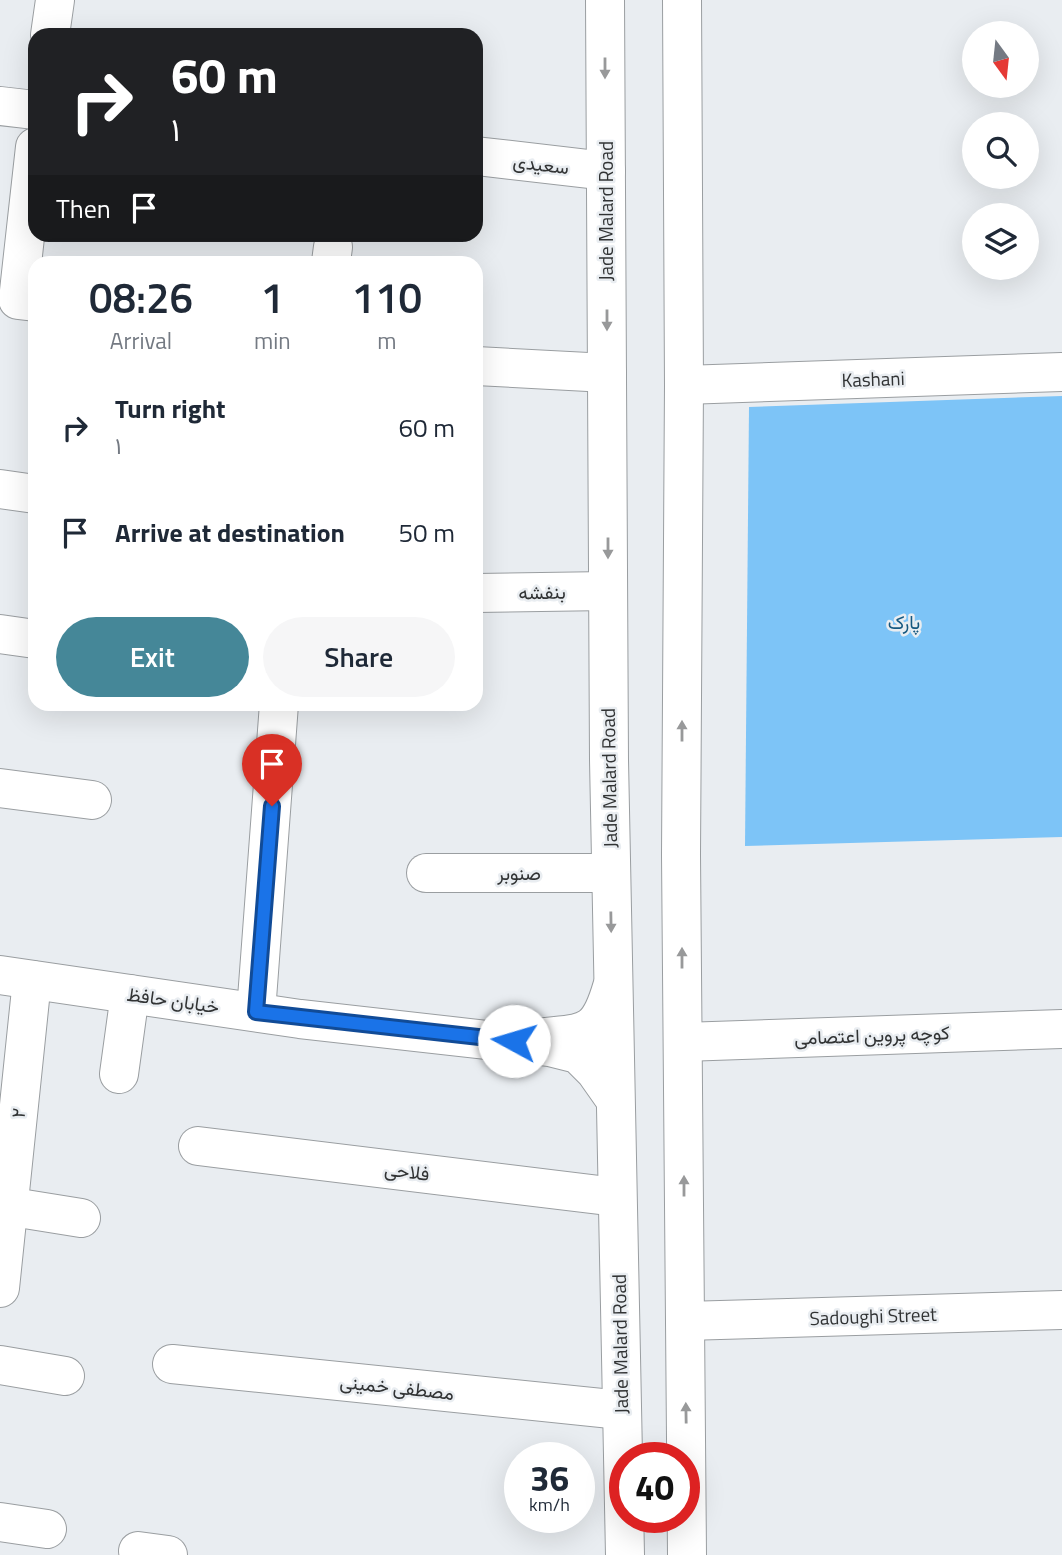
<!DOCTYPE html>
<meta charset="utf-8">
<style>
:root{--surface:#fff;--page:#f6f6f7;--text:#1f2937;--muted:#747a83;--accent:#458798}
body{margin:0;font-family:"Titillium Web",Vazirmatn,sans-serif;background:var(--page);color:var(--text);height:100vh;display:flex;flex-direction:column;font-size:26px;white-space:nowrap}
*{box-sizing:border-box;margin:0}
p{font-size:23px;color:var(--muted)}
.icon{flex:none;width:38px;height:38px;fill:none;stroke:currentColor;stroke-width:2;stroke-linecap:round;stroke-linejoin:round}
.map{position:relative;flex:1;overflow:hidden}
.panel{position:absolute;left:28px;top:256px;width:455px;height:455px;display:flex;flex-direction:column;background:var(--surface);border-radius:21px;box-shadow:0 7px 28px #0002}
.panel>*{flex:none}
.banner{position:absolute;left:28px;top:28px;width:455px;height:214px;border-radius:21px;box-shadow:0 7px 28px #0002;background:#202124;color:#fff;overflow:hidden}
.needle{width:46px;rotate:165deg}
.controls{position:absolute;left:962px;top:21px;display:grid;gap:14px}
.controls a{display:grid;place-items:center;width:77px;height:77px;border-radius:50%;background:var(--surface);box-shadow:0 7px 28px #0002;font-size:35px}
.speed{position:absolute;left:504px;top:1442px;display:flex;gap:14px;font-size:35px;font-weight:700;text-align:center}
.speed>*{display:grid;place-content:center;width:91px;height:91px;border-radius:50%;background:var(--surface);box-shadow:0 7px 28px #0002;line-height:1}
.speed small{font-size:18px;font-weight:400}
.speed .limit{border:10px solid #d22;background:#fff;color:#111}
.pin{position:absolute;display:grid;place-items:center;width:60px;height:60px;color:#fff;margin:-72px -30px;border-radius:50% 50% 50% 0;rotate:-45deg;box-shadow:0 0 7px #0007}
.pin .icon{rotate:45deg}
.me{position:absolute;width:77px;margin:-38px;rotate:276deg;stroke-linejoin:round;filter:drop-shadow(0 0 5px #0008)}
.turn{display:flex;align-items:center;gap:24px;height:147px;padding:0 28px;font-size:32px}
.turn .icon{width:91px;height:91px;stroke-width:2.5}
.turn b{display:block;font-size:49px;line-height:60px}
.then{display:flex;align-items:center;height:66px;padding:0 28px;background:#0003;gap:14px;font-size:26px}
.eta{display:flex;justify-content:space-evenly;align-items:center;height:119px;text-align:center}
.eta b{font-size:42px;font-weight:600;line-height:49px}
.button{display:flex;gap:14px;margin-top:auto;padding:14px 28px}
.button a{flex:1;height:80px;border-radius:42px;background:var(--accent);color:#fff;font-size:28px;font-weight:600;line-height:80px;text-align:center}
.button a+a{background:var(--page);color:var(--text)}
ul{padding:0;list-style:none}
li{display:flex;align-items:center;gap:21px;height:105px;padding:0 28px}
li div{flex:1}
li b{display:block;font-size:26px}
li em{font-style:normal}
.map>svg:first-child{display:block}
.green{fill:#7dc4f7}
.lines{fill:none;stroke-linecap:round;stroke-linejoin:round}
.minor-casing{stroke:#9a9ea1;stroke-width:40}
.major-casing{stroke:#9a9ea1;stroke-width:40}
.minor{stroke:#fff;stroke-width:38}
.major{stroke:#fff;stroke-width:38}
.oneway{fill:#98999a}
.route-casing{stroke:#114b97;stroke-width:18}
.route{stroke:#1a73e8;stroke-width:12}
.labels{text-anchor:middle;stroke-width:5;stroke-linejoin:round;paint-order:stroke}
.street-label{font-size:19px;fill:#313334;stroke:#e9edf1}
.park-label{font-size:19px;fill:#165880;stroke:#e9edf1}
</style>
<div class="map">
<svg width="1062" height="1555" viewBox="0 0 1062 1555">
<rect width="100%" height="100%" fill="#e9edf1"/>
<path class="green" d="M1062,396V837L745,846L749,407Z"/>
<g class="lines">
<g class="minor-casing">
<g id="minor">
<path d="M50,35L55,0"/>
<path d="M0,106L35,110"/>
<path d="M35,147L18,300L35,302"/>
<path d="M476,156L606,171"/>
<path d="M331,262L333,247"/>
<path d="M476,366L607,373"/>
<path d="M684,385L1062,372"/>
<path d="M0,489L35,494"/>
<path d="M476,593L608,591"/>
<path d="M0,634L35,639"/>
<path d="M0,788L92,800"/>
<path d="M426,873H611"/>
<path d="M0,975L300,1019L550,1047L578,1054L595,1071L614,1098"/>
<path d="M256,1012L279,704"/>
<path d="M537,1038C585,1032 597,1038 612,987"/>
<path d="M683,1042L1062,1029"/>
<path d="M119,1074L130,994"/>
<path d="M198,1146L616,1197"/>
<path d="M0,1205L81,1218"/>
<path d="M0,1288L32,980"/>
<path d="M172,1364L621,1410"/>
<path d="M0,1365L65,1376"/>
<path d="M0,1522L47,1529"/>
<path d="M138,1551L168,1555"/>
</g>
</g>
<g class="major-casing">
<g id="major">
<path d="M605,0L609,760L625,1555"/>
<path d="M682,0L684,385L681,855L687,1555"/>
<path d="M685,1321L1062,1310"/>
</g>
</g>
<use href="#minor" class="minor"/>
<use href="#major" class="major"/>
</g>
<defs><path id="oneway-solid" d="M-6-.8H1V-3.2L6.5 0L1 3.2V.8H-6Z" transform="scale(1.75)"/></defs>
<g class="oneway">
<use href="#oneway-solid" transform="translate(605 68) rotate(90)"/>
<use href="#oneway-solid" transform="translate(607 320) rotate(90)"/>
<use href="#oneway-solid" transform="translate(608 548) rotate(90)"/>
<use href="#oneway-solid" transform="translate(682 731) rotate(-90)"/>
<use href="#oneway-solid" transform="translate(611 922) rotate(89)"/>
<use href="#oneway-solid" transform="translate(682 958) rotate(-90)"/>
<use href="#oneway-solid" transform="translate(684 1186) rotate(-90)"/>
<use href="#oneway-solid" transform="translate(686 1413) rotate(-91)"/>
</g>
<g class="lines">
<g class="route-casing">
<path id="route" d="M272,806L256,1012L514,1041"/>
</g>
<use href="#route" class="route"/>
</g>
<g class="labels">
<g class="street-label">
<text transform="translate(541 164) rotate(7)" y="7">سعیدی</text>
<text transform="translate(606 211) rotate(-90)" y="7">Jade Malard Road</text>
<text transform="translate(873 379) rotate(-2)" y="7">Kashani</text>
<text transform="translate(542 592) rotate(-1)" y="7">بنفشه</text>
<text transform="translate(609 778) rotate(-91)" y="7">Jade Malard Road</text>
<text x="519" y="880">صنوبر</text>
<text transform="translate(173 1000) rotate(8)" y="7">خیابان حافظ</text>
<text transform="translate(872 1035) rotate(-2)" y="7">کوچه پروین اعتصامی</text>
<text transform="translate(18 1113) rotate(-84)" y="7">۲</text>
<text transform="translate(407 1171) rotate(7)" y="7">فلاحی</text>
<text transform="translate(873 1316) rotate(-2)" y="7">Sadoughi Street</text>
<text transform="translate(620 1344) rotate(-91)" y="7">Jade Malard Road</text>
<text transform="translate(397 1387) rotate(6)" y="7">مصطفی خمینی</text>
</g>
<g class="park-label">
<text x="904" y="629">پارک</text>
</g>
</g>
</svg>
<div class="controls">
<a><svg class="needle" viewBox="-14 -14 28 28"><path d="M0-13l5 13h-10z" fill="#e53935"/><path d="M0 13l5-13h-10z" fill="#747a83"/></svg></a>
<a><svg class="icon" aria-label="search" viewBox="0 0 24 24"><circle cx="10" cy="10" r="6"/><path d="M15 15l6 6"/></svg></a>
<a><svg class="icon" aria-label="layers" viewBox="0 0 24 24"><path d="M12 4l9 5-9 5-9-5zM3 14l9 5 9-5"/></svg></a>
</div>
<div class="speed"><div>36<small>km/h</small></div><div class="limit">40</div></div>
<div class="pin" style="left:272px;top:806px;background:#d93025"><svg class="icon" aria-label="arrive" viewBox="0 0 24 24"><path d="M6 21V4h12l-3 4 3 4H6"/></svg></div>
<svg class="me" style="left:514px;top:1041px" viewBox="-20 -20 40 40"><circle r="19" fill="#fff"/><path d="M0-13L10 11 0 6-10 11z" fill="#1a73e8"/></svg>
<div class="banner">
<div class="turn"><svg class="icon" aria-label="right" viewBox="0 0 24 24"><path d="M7 20v-9h11M14 6l5 5-5 5"/></svg><div><b>60 m</b>۱</div></div>
<div class="then">Then<svg class="icon" aria-label="arrive" viewBox="0 0 24 24"><path d="M6 21V4h12l-3 4 3 4H6"/></svg></div>
</div>
<section class="panel">
<div class="eta">
<div><b>08:26</b><p>Arrival</p></div>
<div><b>1</b><p>min</p></div>
<div><b>110</b><p>m</p></div>
</div>
<ul>
<li><svg class="icon" aria-label="right" viewBox="0 0 24 24"><path d="M7 20v-9h11M14 6l5 5-5 5"/></svg><div><b>Turn right</b><p>۱</p></div><em>60 m</em></li>
<li><svg class="icon" aria-label="arrive" viewBox="0 0 24 24"><path d="M6 21V4h12l-3 4 3 4H6"/></svg><div><b>Arrive at destination</b></div><em>50 m</em></li>
</ul>
<div class="button"><a>Exit</a><a>Share</a></div>
</section>
</div>
